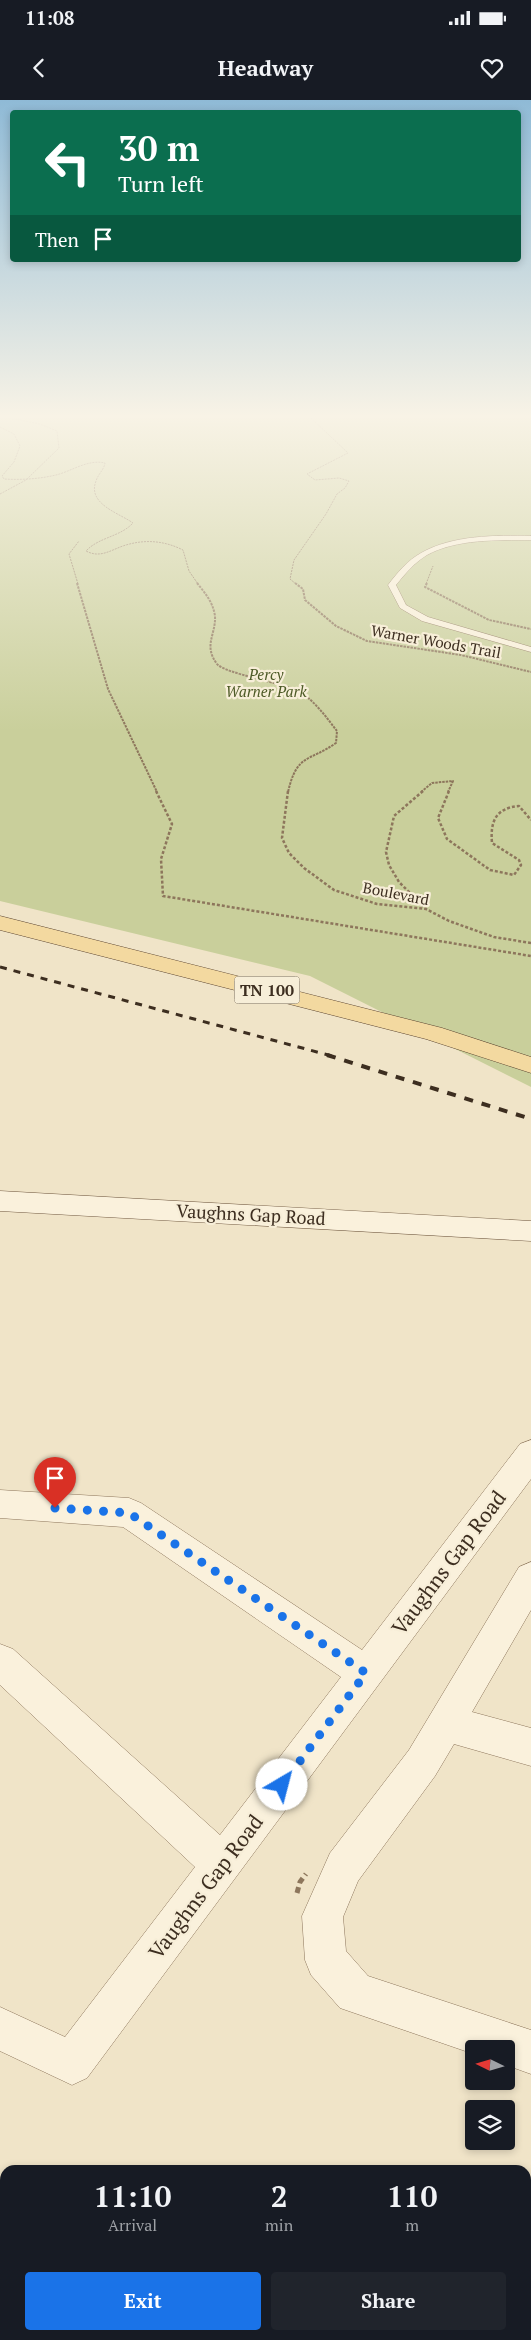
<!DOCTYPE html>
<style>
:root{--surface:#171b24;--page:#20242c;--text:#f1f3f6;--muted:#9ea1a6;--accent:#1a73e8}
body{margin:0;font-family:"PT Serif",serif;background:var(--page);color:var(--text);height:100vh;display:flex;flex-direction:column;font-size:19px;white-space:nowrap}
*{box-sizing:border-box;margin:0}
p{font-size:16px;color:var(--muted)}
.icon{flex:none;width:28px;height:28px;fill:none;stroke:currentColor;stroke-width:2;stroke-linecap:round;stroke-linejoin:round}
.map{position:relative;flex:1;overflow:hidden}
.sheet{position:absolute;left:0px;top:2065px;width:531px;height:175px;display:flex;flex-direction:column;background:var(--surface);border-radius:15px 15px 0 0;box-shadow:0 2px 8px #0003}
.sheet>*{flex:none}
.guide{position:absolute;left:10px;top:10px;width:511px;height:152px;border-radius:5px;box-shadow:0 2px 8px #0003;background:#0b6e4f;color:#fff;overflow:hidden}
.needle{width:32px;rotate:275deg}
.buttons{position:absolute;left:465px;top:1940px;display:grid;gap:10px}
.buttons a{display:grid;place-items:center;width:50px;height:50px;border-radius:5px;background:var(--surface);box-shadow:0 2px 8px #0003;font-size:25px}
.pin{position:absolute;display:grid;place-items:center;width:42px;height:42px;color:#fff;margin:-51px -21px;border-radius:50% 50% 50% 0;rotate:-45deg;box-shadow:0 0 5px #0007}
.pin .icon{rotate:45deg}
.me{position:absolute;width:55px;margin:-28px;rotate:37deg;stroke-linejoin:round;filter:drop-shadow(0 0 4px #0008)}
.turn{display:flex;align-items:center;gap:18px;height:105px;padding:0 25px;font-size:22px}
.turn .icon{width:65px;height:65px;stroke-width:2.5}
.turn b{display:block;font-size:35px;line-height:42px}
.then{display:flex;align-items:center;height:48px;padding:0 25px;background:#0003;gap:10px;font-size:19px}
.eta{display:flex;justify-content:space-evenly;align-items:center;height:85px;text-align:center}
.eta b{font-size:30px;font-weight:700;line-height:35px}
.cta{display:flex;gap:10px;margin-top:auto;padding:10px 25px}
.cta a{flex:1;height:58px;border-radius:5px;background:var(--accent);color:#fff;font-size:20px;font-weight:700;line-height:58px;text-align:center}
.cta a+a{background:var(--page);color:var(--text)}
.status{display:flex;justify-content:space-between;align-items:center;height:35px;padding:0 25px;background:var(--surface);direction:ltr}
.status svg{height:14px;fill:currentColor}
header{display:flex;justify-content:space-between;align-items:center;height:65px;padding:0 25px;background:var(--surface);font-size:22px;font-weight:700}
.map>svg:first-child{display:block}
.green{fill:#c9cf9b}
.lines{fill:none;stroke-linecap:round;stroke-linejoin:round}
.lane-casing{stroke:#8d765c;stroke-width:1}
.street-casing{stroke:#8d765c;stroke-width:1}
.secondary-casing{stroke:#6f573f;stroke-width:1}
.primary-casing{stroke:#5b4430;stroke-width:1}
.path-far3{stroke:#8d765c;stroke-width:1;stroke-dasharray:2 1;stroke-linecap:butt}
.path-far2{stroke:#8d765c;stroke-width:2;stroke-dasharray:2.5 1;stroke-linecap:butt}
.path-far1{stroke:#8d765c;stroke-width:2.5;stroke-dasharray:3 2;stroke-linecap:butt}
.path{stroke:#8d765c;stroke-width:5;stroke-dasharray:6 4;stroke-linecap:butt}
.lane{fill:#faf1dc;fill-rule:evenodd}
.street{fill:#faf1dc;fill-rule:evenodd}
.secondary{fill:#faf1dc;fill-rule:evenodd}
.primary{fill:#f3d9a0;fill-rule:evenodd}
.rail-far1{stroke:#3d2e20;stroke-width:3;stroke-dasharray:7 7;stroke-linecap:butt}
.rail{stroke:#3d2e20;stroke-width:4;stroke-dasharray:9 9;stroke-linecap:butt}
.route{stroke:#1a73e8;stroke-width:9;stroke-dasharray:0 16.2}
.labels{text-anchor:middle;stroke-width:4.5;stroke-linejoin:round;paint-order:stroke}
.far-street-label{font-size:15px;fill:#3d2e20;stroke:#f7eed8}
.far-park-label{font-size:15px;font-style:italic;fill:#4d5a26;stroke:#f7eed8}
.shield{fill:#f7eed8;stroke:#756857;stroke-width:1}
.shield-label{font-size:16px;font-weight:bold;fill:#3d2e20}
.street-label{font-size:18px;fill:#3d2e20;stroke:#f7eed8}
.near-street-label{font-size:21px;fill:#3d2e20;stroke:#f7eed8}
</style>
<div class="status"><b>11:08</b><svg viewBox="0 0 49 12"><path d="M0 12V9h3v3zM5 12V6h3v6zM10 12V3h3v9zM15 12V0h3v12zM26 1h20v11H26zM47 4h2v5h-2z"/></svg></div>
<header><svg class="icon" aria-label="back" viewBox="0 0 24 24"><path d="M15 5l-7 7 7 7"/></svg>Headway<svg class="icon" aria-label="heart" viewBox="0 0 24 24"><path d="M12 20l-8-8c-3-5 5-10 8-4 3-6 11-1 8 4z"/></svg></header>
<div class="map">
<svg width="531" height="2240" viewBox="0 0 531 2240">
<rect width="100%" height="100%" fill="#f0e4c8"/>
<path class="green" d="M0,318H531V987L310,876L0,801Z"/>
<g class="lines">
<g class="lane-casing">
<path id="lane" d="M531,436V440C498,440 456,439 427,455C414,463 405,474 396,485L406,505L428,517L531,547V552L422,521L400,508L388,485C397,473 408,460 421,453C452,435 496,435 531,436Z"/>
</g>
<g class="street-casing">
<g id="street">
<path d="M531,1340V1379L87,1978L72,1985L0,1951V1907L65,1937L195,1767L0,1585V1544L13,1549L220,1735L341,1577L123,1427L0,1418V1390L129,1398L141,1403L362,1550L520,1344Z"/>
<path d="M531,1462V1510L472,1612L531,1628V1666L454,1644L435,1676L358,1781L343,1817L346,1851L368,1876L531,1930V1974L506,1965V1949H474V1954L340,1908L311,1875L305,1860L302,1816L330,1753L409,1650L519,1467Z"/>
</g>
</g>
<g class="secondary-casing">
<path id="secondary" d="M0,1091L531,1121V1141L0,1111Z"/>
</g>
<g class="primary-casing">
<path id="primary" d="M0,816L442,928L531,957V973L426,939L0,830Z"/>
</g>
<g class="path-far3">
<path d="M0,327L14,334L20,346L14,362L2,376L4,379C21,380 39,379 56,375C72,371 88,359 105,363C104,370 98,374 96,381C87,404 119,413 133,423C120,437 99,437 86,451C101,459 112,449 126,445C146,439 165,441 183,450L189,471L198,484"/>
<path d="M0,394L26,380L59,348L57,331L40,324L9,318"/>
<path d="M78,484L69,454L79,441"/>
<path d="M296,484L290,479L294,460L326,414L337,394L345,388L349,381L339,378L315,380L307,374L348,353L311,318"/>
<path d="M426,484L433,466"/>
</g>
<g class="path-far2">
<path d="M77,483L108,589L157,692"/>
<path d="M197,483C205,493 213,502 215,516C216,535 203,545 217,564C224,573 281,583 296,590C313,598 326,617 337,631L336,643C309,662 297,653 288,692"/>
<path d="M295,483L303,489L305,500L336,526L367,541L461,555L531,572"/>
<path d="M427,483L425,487L489,520L531,529"/>
<path d="M421,692L432,683L453,681L448,692"/>
</g>
<g class="path-far1">
<path d="M156,691L172,724L161,759L163,796L531,856"/>
<path d="M288,691L282,738L289,753L304,768L334,790L377,804L426,809L449,821L494,837L531,843"/>
<path d="M423,691L394,716L386,752L389,765L399,782L426,809"/>
<path d="M449,691L438,718L447,739L490,770L514,775L521,765L519,760L492,743C490,721 496,708 519,706L531,720"/>
</g>
<path class="path" d="M297,1793L300,1782L306,1774"/>
<use href="#lane" class="lane"/>
<use href="#street" class="street"/>
<use href="#secondary" class="secondary"/>
<use href="#primary" class="primary"/>
<path class="rail-far1" d="M0,867L332,956"/>
<path class="rail" d="M327,955L531,1019"/>
</g>
<linearGradient id="sky" x2="0" y2="1"><stop stop-color="#8fbad6"/><stop offset="0.5" stop-color="#f8f3e6"/><stop offset="1" stop-color="#f8f3e6" stop-opacity="0"/></linearGradient>
<rect width="531" height="632" fill="url(#sky)"/>
<g class="lines">
<path class="route" d="M55,1408L129,1413L366,1573L282,1685"/>
</g>
<g class="labels">
<g class="far-street-label">
<text transform="translate(436 542) rotate(10)" y="5">Warner Woods Trail</text>
<text transform="translate(396 794) rotate(11)" y="5">Boulevard</text>
</g>
<g class="far-park-label">
<text x="266" y="580">Percy<tspan x="266" dy="17">Warner Park</tspan></text>
</g>
<rect class="shield" x="234.5" y="876.5" width="65" height="27" rx="4"/>
<g class="shield-label">
<text x="267" y="896">TN 100</text>
</g>
<g class="street-label">
<text transform="translate(251 1115) rotate(3)" y="6">Vaughns Gap Road</text>
</g>
<g class="near-street-label">
<text transform="translate(449 1463) rotate(-53)" y="7">Vaughns Gap Road</text>
<text transform="translate(206 1787) rotate(-53)" y="7">Vaughns Gap Road</text>
</g>
</g>
</svg>
<div class="buttons">
<a><svg class="needle" viewBox="-14 -14 28 28"><path d="M0-13l5 13h-10z" fill="#e53935"/><path d="M0 13l5-13h-10z" fill="#9ea1a6"/></svg></a>
<a><svg class="icon" aria-label="layers" viewBox="0 0 24 24"><path d="M12 4l9 5-9 5-9-5zM3 14l9 5 9-5"/></svg></a>
</div>
<div class="pin" style="left:55px;top:1408px;background:#d93025"><svg class="icon" aria-label="arrive" viewBox="0 0 24 24"><path d="M6 21V4h12l-3 4 3 4H6"/></svg></div>
<svg class="me" style="left:282px;top:1685px" viewBox="-20 -20 40 40"><circle r="19" fill="#fff"/><path d="M0-13L10 11 0 6-10 11z" fill="#1a73e8"/></svg>
<div class="guide">
<div class="turn"><svg class="icon" aria-label="left" viewBox="0 0 24 24"><path d="M17 20v-9H6M10 6l-5 5 5 5"/></svg><div><b>30 m</b>Turn left</div></div>
<div class="then">Then<svg class="icon" aria-label="arrive" viewBox="0 0 24 24"><path d="M6 21V4h12l-3 4 3 4H6"/></svg></div>
</div>
<section class="sheet">
<div class="eta">
<div><b>11:10</b><p>Arrival</p></div>
<div><b>2</b><p>min</p></div>
<div><b>110</b><p>m</p></div>
</div>
<div class="cta"><a>Exit</a><a>Share</a></div>
</section>
</div>
